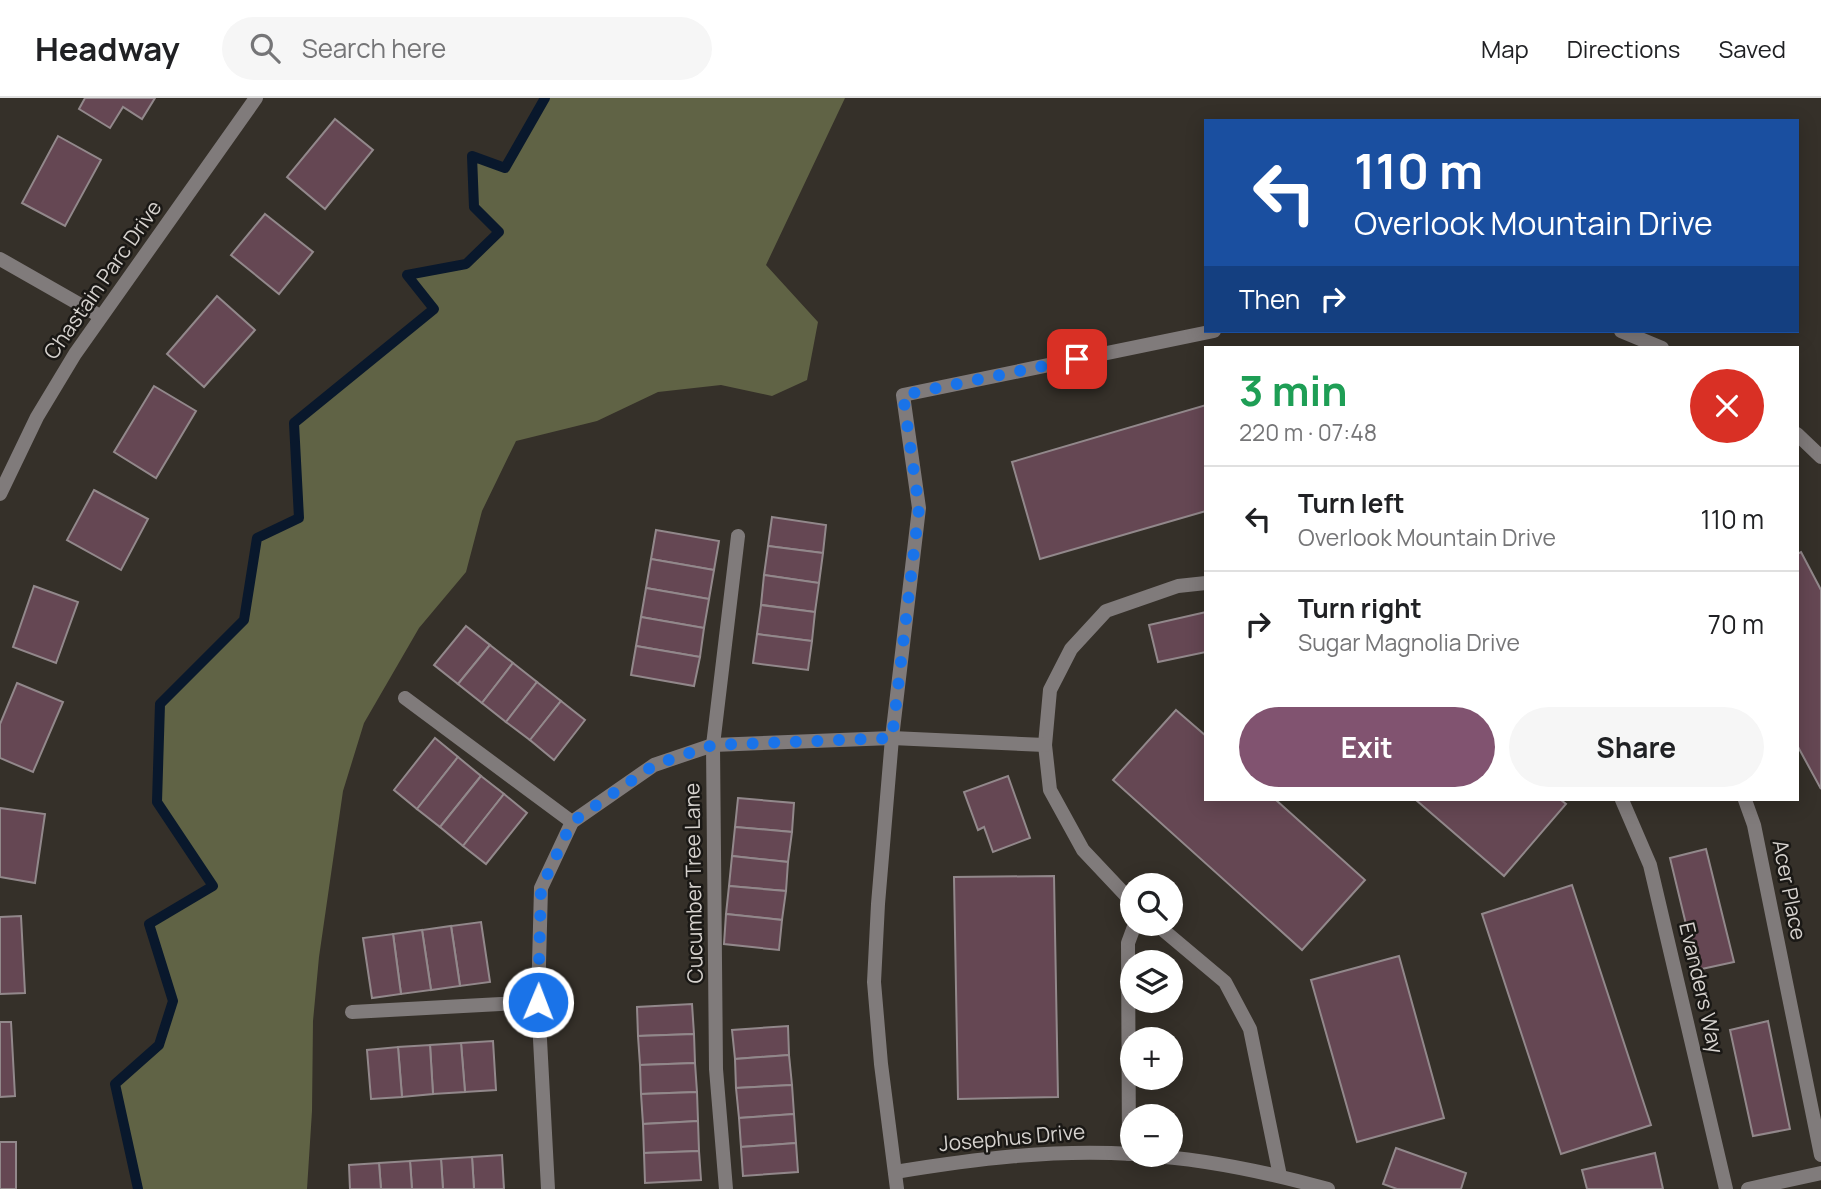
<!DOCTYPE html>
<meta charset="utf-8">
<style>
:root{--surface:#fff;--page:#f6f6f6;--text:#202124;--muted:#757577;--line:#e0e0e0;--accent:#815370}
body{margin:0;font-family:Manrope,sans-serif;background:var(--page);color:var(--text);height:100vh;display:flex;flex-direction:column;font-size:26px;white-space:nowrap}
*{box-sizing:border-box;margin:0}
p{font-size:23px;color:var(--muted)}
.icon{flex:none;width:38px;height:38px;fill:none;stroke:currentColor;stroke-width:2;stroke-linecap:round;stroke-linejoin:round}
.map{position:relative;flex:1;overflow:hidden}
.panel{position:absolute;left:1204px;top:248px;width:595px;height:455px;display:flex;flex-direction:column;background:var(--surface);border-radius:0px;box-shadow:0 4px 18px #0003}
.panel>*{flex:none}
.top-card{position:absolute;left:1204px;top:21px;width:595px;height:214px;border-radius:0px;box-shadow:0 4px 18px #0003;background:#1a4fa0;color:#fff;overflow:hidden}
.buttons{position:absolute;left:1120px;top:775px;display:grid;gap:14px}
.buttons a{display:grid;place-items:center;width:63px;height:63px;border-radius:50%;background:var(--surface);box-shadow:0 4px 18px #0003;font-size:35px}
.pin{position:absolute;display:grid;place-items:center;width:60px;height:60px;color:#fff;margin:-30px;border-radius:14px;box-shadow:0 4px 10px #0006}
.me{position:absolute;width:77px;margin:-38px;rotate:1deg;stroke-linejoin:round;filter:drop-shadow(0 0 5px #0008)}
.turn{display:flex;align-items:center;gap:24px;height:147px;padding:0 35px;font-size:32px}
.turn .icon{width:91px;height:91px;stroke-width:2.5}
.turn b{display:block;font-size:49px;line-height:60px}
.then{display:flex;align-items:center;height:66px;padding:0 35px;background:#0003;gap:14px;font-size:26px}
.round{display:grid;place-items:center;flex:none;width:74px;height:74px;border-radius:37px;background:var(--page)}
.overview{display:flex;align-items:center;justify-content:space-between;height:119px;padding:0 35px}
h1{font-size:42px;font-weight:700;line-height:52px;color:#1e9e55}
.action{display:flex;gap:14px;margin-top:auto;padding:14px 35px}
.action a{flex:1;height:80px;border-radius:42px;background:var(--accent);color:#fff;font-size:28px;font-weight:700;line-height:80px;text-align:center}
.action a+a{background:var(--page);color:var(--text)}
ul{padding:0;list-style:none}
li{display:flex;align-items:center;gap:21px;height:105px;padding:0 35px;border-top:2px solid var(--line)}
li div{flex:1}
li b{display:block;font-size:26px}
li em{font-style:normal}
header{display:flex;align-items:center;gap:42px;box-sizing:border-box;height:98px;padding:0 35px;background:var(--surface);border-bottom:2px solid var(--line)}
header strong{font-size:33px}
nav{display:flex;gap:38px;margin-inline-start:auto;font-size:24px}
.search{width:490px;height:63px;background:var(--page);display:flex;align-items:center;gap:18px;box-sizing:border-box;padding:0 24px;border-radius:38px;color:var(--muted);font-size:26px}
.map>svg:first-child{display:block}
.forest{fill:#606345}
.lines{fill:none;stroke-linecap:round;stroke-linejoin:round}
.stream{stroke:#09182c;stroke-width:10}
.building{fill:#654753;stroke:#92888b;stroke-width:2}
.service{stroke:#807b7b;stroke-width:14}
.minor{stroke:#807b7b;stroke-width:14}
.route{stroke:#1a73e8;stroke-width:12;stroke-dasharray:0 21.6}
.labels{text-anchor:middle;stroke-width:5;stroke-linejoin:round;paint-order:stroke}
.street-label{font-size:21px;fill:#d6d2ce;stroke:#1a1815}
</style>
<header>
<strong>Headway</strong>
<div class="search"><svg class="icon" aria-label="search" viewBox="0 0 24 24"><circle cx="10" cy="10" r="6"/><path d="M15 15l6 6"/></svg>Search here</div>
<nav><a>Map</a><a>Directions</a><a>Saved</a></nav>
</header>
<div class="map">
<svg width="1821" height="1091" viewBox="0 0 1821 1091">
<rect width="100%" height="100%" fill="#353029"/>
<path class="forest" d="M545,0H845L766,167L818,224L807,282L772,298L721,287L658,294L597,323L516,343L482,413L466,474L419,530L364,625L343,693L319,859L313,923L312,1013L307,1091H138L115,986L159,947L173,904L149,826L213,788L157,704L160,606L244,522L257,440L299,420L294,325L433,211L407,177L466,166L498,134L474,109L472,58L505,70Z"/>
<g class="lines">
<path class="stream" d="M138,1091L115,986L159,947L173,903L149,826L213,788L157,704L160,606L244,522L257,440L299,420L294,325L434,211L407,177L466,166L499,134L474,109L472,58L505,70L545,0"/>
</g>
<g class="building">
<path d="M85,0H155L142,21L123,9L110,30L79,11Z"/>
<path d="M335,21L373,52L325,111L287,79Z"/>
<path d="M58,38L101,62L65,128L22,105Z"/>
<path d="M265,116L313,154L279,196L231,157Z"/>
<path d="M217,198L255,232L204,289L167,256Z"/>
<path d="M154,288L196,313L156,380L114,354Z"/>
<path d="M1206,307V413L1040,461L1012,364Z"/>
<path d="M94,392L148,421L121,472L67,442Z"/>
<path d="M772,419L826,427L823,455L768,448Z"/>
<path d="M656,432L719,443L714,472L651,461Z"/>
<path d="M768,448L823,455L819,485L764,477Z"/>
<path d="M1801,454L1821,492V691L1797,647V456Z"/>
<path d="M651,461L714,472L709,501L646,490Z"/>
<path d="M764,477L819,485L815,514L761,507Z"/>
<path d="M34,488L78,504L56,565L13,549Z"/>
<path d="M646,490L709,501L704,530L641,519Z"/>
<path d="M761,507L815,514L812,543L757,536Z"/>
<path d="M1206,514V554L1158,564L1149,527Z"/>
<path d="M641,519L704,530L700,559L636,548Z"/>
<path d="M466,528L490,547L458,586L434,567Z"/>
<path d="M757,536L812,543L808,572L753,565Z"/>
<path d="M490,547L513,565L482,605L458,586Z"/>
<path d="M636,548L700,559L694,588L631,577Z"/>
<path d="M513,565L537,584L506,624L482,605Z"/>
<path d="M537,584L561,603L530,642L506,624Z"/>
<path d="M17,585L63,604L33,674L0,660V626Z"/>
<path d="M561,603L585,622L554,662L530,642Z"/>
<path d="M1176,612L1206,638V702H1276L1365,782L1302,852L1113,682Z"/>
<path d="M435,640L458,659L417,711L394,692Z"/>
<path d="M458,659L481,678L440,729L417,711Z"/>
<path d="M481,678L504,696L463,748L440,729Z"/>
<path d="M1008,678L1030,740L993,754L984,729L978,732L964,694Z"/>
<path d="M504,696L527,715L486,766L463,748Z"/>
<path d="M738,700L794,705L792,734L735,729Z"/>
<path d="M1416,702H1561L1566,706L1504,778Z"/>
<path d="M0,710L45,716L35,785L0,779Z"/>
<path d="M735,729L792,734L788,764L732,758Z"/>
<path d="M1706,751L1734,864L1697,872L1670,760Z"/>
<path d="M732,758L788,764L786,793L729,788Z"/>
<path d="M1054,778L1058,999L958,1001L954,779Z"/>
<path d="M1572,787L1651,1027L1561,1056L1482,816Z"/>
<path d="M729,788L786,793L782,822L726,816Z"/>
<path d="M726,816L782,822L779,852L724,846Z"/>
<path d="M21,818L25,895L0,896V819Z"/>
<path d="M481,824L490,884L460,888L451,828Z"/>
<path d="M451,828L460,888L431,892L422,832Z"/>
<path d="M422,832L431,892L401,896L393,836Z"/>
<path d="M393,836L401,896L372,900L363,840Z"/>
<path d="M1399,858L1444,1020L1357,1044L1311,882Z"/>
<path d="M692,906L694,936L638,938L637,909Z"/>
<path d="M1768,923L1790,1031L1753,1038L1730,932Z"/>
<path d="M0,924H11L15,998L0,999Z"/>
<path d="M788,928L789,957L735,961L732,932Z"/>
<path d="M694,936L695,965L640,967L638,938Z"/>
<path d="M493,943L496,992L465,994L461,945Z"/>
<path d="M461,945L465,994L433,996L430,947Z"/>
<path d="M430,947L433,996L402,999L398,949Z"/>
<path d="M398,949L402,999L371,1001L367,952Z"/>
<path d="M789,957L792,987L736,990L735,961Z"/>
<path d="M695,965L697,994L641,996L640,967Z"/>
<path d="M792,987L794,1016L739,1020L736,990Z"/>
<path d="M697,994L698,1023L643,1026L641,996Z"/>
<path d="M794,1016L796,1045L741,1049L739,1020Z"/>
<path d="M698,1023L699,1053L644,1055L643,1026Z"/>
<rect x="0" y="1044" width="16" height="47"/>
<path d="M796,1045L798,1074L743,1078L741,1049Z"/>
<path d="M1396,1050L1466,1075L1461,1091H1397L1383,1086Z"/>
<path d="M699,1053L701,1082L645,1085L644,1055Z"/>
<path d="M1655,1055L1663,1091H1587L1582,1072Z"/>
<path d="M502,1057L504,1091H474L472,1059Z"/>
<path d="M472,1059L474,1091H443L441,1061Z"/>
<path d="M441,1061L443,1091H412L410,1063Z"/>
<path d="M410,1063L412,1091H381L379,1065Z"/>
<path d="M379,1065L381,1091H350L349,1067Z"/>
</g>
<g class="lines">
<path class="service" d="M1129,1056L1128,845L1135,826"/>
<g class="minor">
<path d="M0,161L100,218"/>
<path d="M1621,233L1662,250"/>
<path d="M1797,336L1821,359"/>
<path d="M0,396L37,319L75,256L256,0"/>
<path d="M405,600L572,724"/>
<path d="M1622,702L1650,767L1726,1091"/>
<path d="M1745,702L1754,727L1821,1057"/>
<path d="M1132,804L1083,752L1050,692L1045,647L1050,592L1071,551L1106,513L1178,488L1206,485"/>
<path d="M1156,826L1225,884L1250,931L1280,1078"/>
<path d="M352,914L538,904"/>
<path d="M1142,1057C1205,1061 1267,1074 1328,1091"/>
<path d="M895,1074C974,1061 1053,1051 1132,1056"/>
<path d="M548,1091L538,904L541,790L572,724L654,667L713,647L892,640L1045,647"/>
<path d="M726,1091L716,971L713,647L738,438"/>
<path d="M897,1091L881,966L874,884L878,806L892,640L919,410L903,297L1214,233"/>
<path d="M1748,1091L1821,1075"/>
</g>
</g>
<g class="lines">
<path class="route" d="M538,904L541,790L572,724L654,667L713,647L892,640L919,410L903,297L1077,261"/>
</g>
<g class="labels">
<g class="street-label">
<text transform="translate(103 182) rotate(-55)" y="7">Chastain Parc Drive</text>
<text transform="translate(694 785) rotate(-91)" y="7">Cucumber Tree Lane</text>
<text transform="translate(1789 792) rotate(79)" y="7">Acer Place</text>
<text transform="translate(1701 890) rotate(77)" y="7">Evanders Way</text>
<text transform="translate(1012 1040) rotate(-5)" y="7">Josephus Drive</text>
</g>
</g>
</svg>
<div class="buttons">
<a><svg class="icon" aria-label="search" viewBox="0 0 24 24"><circle cx="10" cy="10" r="6"/><path d="M15 15l6 6"/></svg></a>
<a><svg class="icon" aria-label="layers" viewBox="0 0 24 24"><path d="M12 4l9 5-9 5-9-5zM3 14l9 5 9-5"/></svg></a>
<a>+</a>
<a>−</a>
</div>
<div class="pin" style="left:1077px;top:261px;background:#d93025"><svg class="icon" aria-label="arrive" viewBox="0 0 24 24"><path d="M6 21V4h12l-3 4 3 4H6"/></svg></div>
<svg class="me" style="left:538px;top:904px" viewBox="-20 -20 40 40"><circle r="17" fill="#1a73e8" stroke="#fff" stroke-width="3"/><path d="M0-11L8 9 0 5-8 9z" fill="#fff"/></svg>
<div class="top-card">
<div class="turn"><svg class="icon" aria-label="left" viewBox="0 0 24 24"><path d="M17 20v-9H6M10 6l-5 5 5 5"/></svg><div><b>110 m</b>Overlook Mountain Drive</div></div>
<div class="then">Then<svg class="icon" aria-label="right" viewBox="0 0 24 24"><path d="M7 20v-9h11M14 6l5 5-5 5"/></svg></div>
</div>
<section class="panel">
<div class="overview"><div><h1>3 min</h1><p>220 m · 07:48</p></div><a class="round" style="background:#d93025;color:#fff"><svg class="icon" aria-label="close" viewBox="0 0 24 24"><path d="M6 6l12 12M18 6L6 18"/></svg></a></div>
<ul>
<li><svg class="icon" aria-label="left" viewBox="0 0 24 24"><path d="M17 20v-9H6M10 6l-5 5 5 5"/></svg><div><b>Turn left</b><p>Overlook Mountain Drive</p></div><em>110 m</em></li>
<li><svg class="icon" aria-label="right" viewBox="0 0 24 24"><path d="M7 20v-9h11M14 6l5 5-5 5"/></svg><div><b>Turn right</b><p>Sugar Magnolia Drive</p></div><em>70 m</em></li>
</ul>
<div class="action"><a>Exit</a><a>Share</a></div>
</section>
</div>
